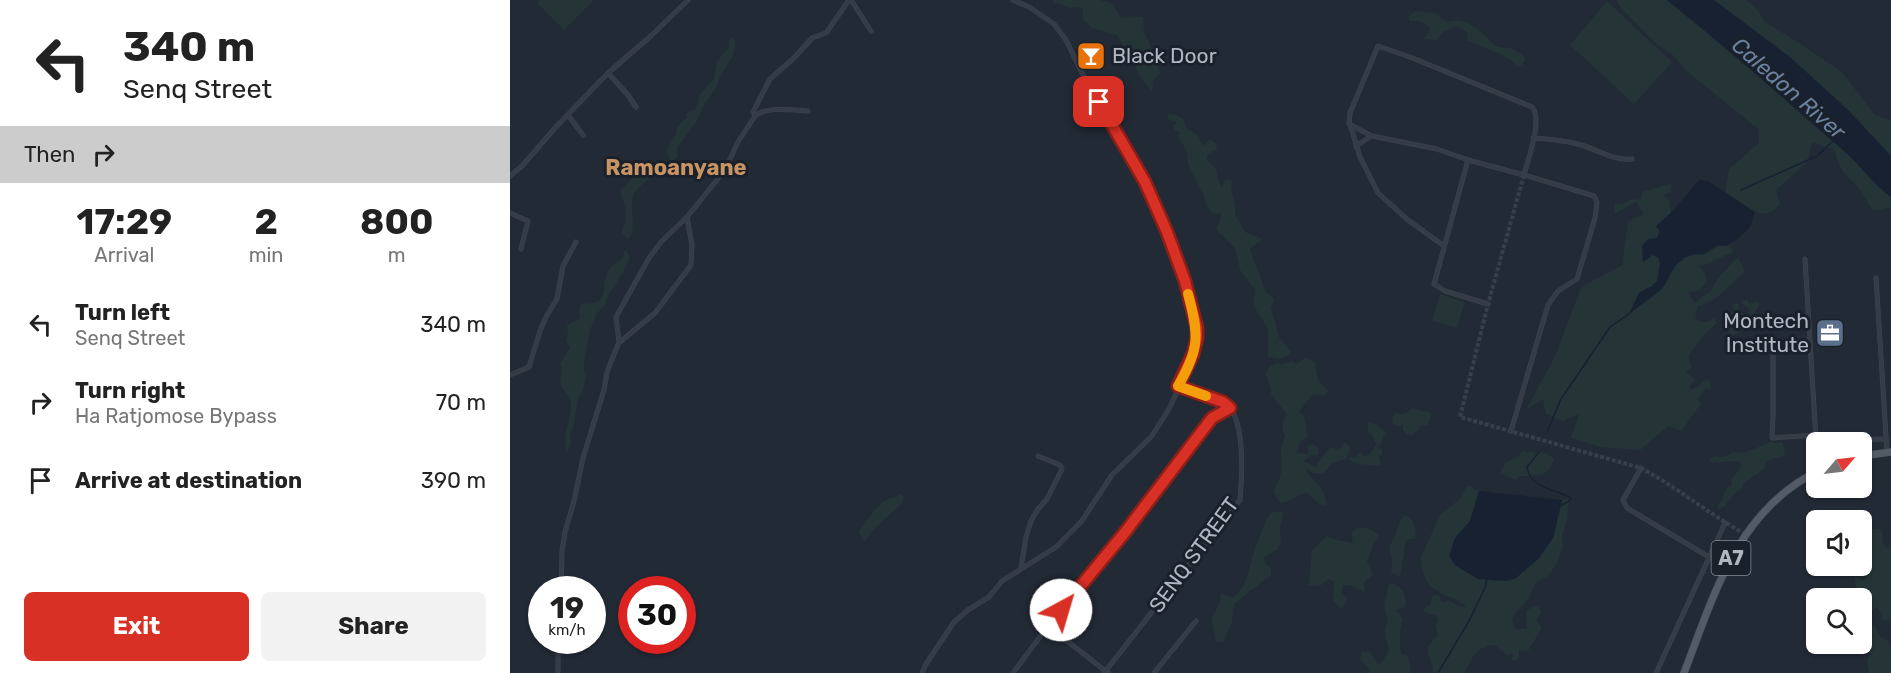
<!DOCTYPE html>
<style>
:root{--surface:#fff;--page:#f2f2f2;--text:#222;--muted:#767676;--accent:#d93025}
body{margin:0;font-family:Rubik,sans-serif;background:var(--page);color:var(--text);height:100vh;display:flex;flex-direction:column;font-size:22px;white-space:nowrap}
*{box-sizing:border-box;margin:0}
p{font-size:20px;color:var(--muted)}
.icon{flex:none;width:33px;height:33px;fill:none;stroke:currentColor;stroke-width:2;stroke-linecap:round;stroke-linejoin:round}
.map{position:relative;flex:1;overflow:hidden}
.side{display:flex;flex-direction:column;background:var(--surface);width:510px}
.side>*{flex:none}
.top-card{background:#fff;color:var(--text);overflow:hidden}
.needle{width:39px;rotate:62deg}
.fabs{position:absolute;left:1296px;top:432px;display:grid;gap:12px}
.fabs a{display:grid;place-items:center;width:66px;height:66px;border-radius:9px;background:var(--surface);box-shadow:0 2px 4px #0004;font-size:30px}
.speed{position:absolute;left:18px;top:576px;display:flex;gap:12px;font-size:30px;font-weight:700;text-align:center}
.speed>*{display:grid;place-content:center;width:78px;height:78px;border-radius:50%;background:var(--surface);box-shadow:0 2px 4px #0004;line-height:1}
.speed small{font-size:15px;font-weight:400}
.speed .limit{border:9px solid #d22;background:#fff;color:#111}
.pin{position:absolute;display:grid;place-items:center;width:51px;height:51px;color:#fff;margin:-26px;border-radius:12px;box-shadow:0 3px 9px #0006}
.me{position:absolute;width:66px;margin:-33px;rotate:39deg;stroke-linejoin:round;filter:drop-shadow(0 0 4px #0008)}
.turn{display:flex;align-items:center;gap:21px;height:126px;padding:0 24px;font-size:27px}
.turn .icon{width:78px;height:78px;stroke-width:2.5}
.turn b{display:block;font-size:42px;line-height:51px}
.then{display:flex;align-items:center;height:57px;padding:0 24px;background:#0003;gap:12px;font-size:22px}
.eta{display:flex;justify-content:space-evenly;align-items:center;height:102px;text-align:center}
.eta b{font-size:36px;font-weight:700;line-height:42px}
.action{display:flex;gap:12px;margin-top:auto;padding:12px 24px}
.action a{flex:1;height:69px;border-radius:9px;background:var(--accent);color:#fff;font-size:24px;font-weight:700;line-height:69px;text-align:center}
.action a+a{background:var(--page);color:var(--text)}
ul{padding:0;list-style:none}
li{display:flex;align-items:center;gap:18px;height:78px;padding:0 24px}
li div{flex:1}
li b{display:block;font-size:22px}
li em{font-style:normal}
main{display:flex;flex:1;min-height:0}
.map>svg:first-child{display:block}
.green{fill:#243437}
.water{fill:#172132}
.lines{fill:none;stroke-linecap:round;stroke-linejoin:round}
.stream{stroke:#172132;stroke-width:1.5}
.street-tunnel{stroke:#373f4a;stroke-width:4;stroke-dasharray:4 2;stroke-linecap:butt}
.street-casing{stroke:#3f4550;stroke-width:5}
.primary-casing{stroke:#3f4550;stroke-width:8}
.street{stroke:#353c46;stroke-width:4}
.primary{stroke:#535b66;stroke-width:7}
.route-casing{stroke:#8d1f18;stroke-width:15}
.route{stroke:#d93025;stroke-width:10}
.slow{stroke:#f59e0b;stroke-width:10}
.labels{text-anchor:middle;stroke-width:6;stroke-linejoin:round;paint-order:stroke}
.shield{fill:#1b212b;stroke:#838a95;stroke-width:1.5}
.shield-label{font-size:20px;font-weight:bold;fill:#b0b7c3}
.poi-label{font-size:21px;fill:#b0b7c3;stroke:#1b212b;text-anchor:start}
.street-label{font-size:21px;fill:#b0b7c3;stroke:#1b212b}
.water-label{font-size:22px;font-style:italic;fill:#6c809f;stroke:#1b212b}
.neighbourhood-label{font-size:22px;font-weight:bold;fill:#c89465;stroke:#1b212b}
</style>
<main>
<section class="side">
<div class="top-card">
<div class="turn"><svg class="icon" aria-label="left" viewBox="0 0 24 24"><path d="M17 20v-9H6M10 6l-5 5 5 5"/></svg><div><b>340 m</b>Senq Street</div></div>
<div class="then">Then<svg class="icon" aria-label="right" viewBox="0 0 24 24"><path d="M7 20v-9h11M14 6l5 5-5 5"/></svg></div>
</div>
<div class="eta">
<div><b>17:29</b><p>Arrival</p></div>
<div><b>2</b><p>min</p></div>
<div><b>800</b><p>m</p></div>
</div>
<ul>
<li><svg class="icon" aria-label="left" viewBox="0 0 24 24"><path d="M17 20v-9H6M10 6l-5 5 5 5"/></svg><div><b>Turn left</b><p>Senq Street</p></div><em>340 m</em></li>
<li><svg class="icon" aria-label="right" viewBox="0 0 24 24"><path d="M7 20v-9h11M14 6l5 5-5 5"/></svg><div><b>Turn right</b><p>Ha Ratjomose Bypass</p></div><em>70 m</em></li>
<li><svg class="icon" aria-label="arrive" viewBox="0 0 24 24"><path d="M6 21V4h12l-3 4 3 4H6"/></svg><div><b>Arrive at destination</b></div><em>390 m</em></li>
</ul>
<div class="action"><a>Exit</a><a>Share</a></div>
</section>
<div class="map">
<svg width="1381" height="673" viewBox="0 0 1381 673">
<rect width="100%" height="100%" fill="#222a35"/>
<g class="green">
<path d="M29,0H84L54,30L27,3Z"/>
<path d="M543,0H590L602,3L611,18L623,16L633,17L634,32L645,55L650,73L643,81L642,91L633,81L607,35L582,28L573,19V9L565,7L560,8L546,3L543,5Z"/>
<path d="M1106,0H1157L1261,87L1303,125L1333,150L1381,197V207L1363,211L1348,187L1332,171L1324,150L1302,142L1298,161L1266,190L1270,203C1256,227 1230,203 1215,193L1219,169L1249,143L1248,129L1175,70L1163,55L1147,45L1111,8Z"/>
<path d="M1204,0H1236L1247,9L1255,22L1288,42L1332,72L1365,115L1381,120V156L1339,111L1281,58Z"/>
<path d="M1097,1L1162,62L1124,104L1060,45Z"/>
<path d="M905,11L925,13L938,22C953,17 964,26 976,36C980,39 981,43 986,46C991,48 995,47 1000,48C1006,50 1011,54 1016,58L1012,65L1007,67L1003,61L990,54L958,41L957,32L946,26L932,33L928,40L912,39L918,34L920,27L909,21H900L898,17Z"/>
<path d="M223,38L226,42L223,56L210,77L205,90L195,103L185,124L167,148V157L161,162L156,150L167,133V127L177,117L176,114L180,111L184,110L187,106L189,95L204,79L207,61L219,47L218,41Z"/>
<path d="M657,114C669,114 674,117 677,129C686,132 689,136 692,144L695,145L700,139L707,144L706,150L698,154L697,159L707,171V176L712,188L715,179L722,180L721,187L725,207V214L735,232L753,239L740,249L756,292L765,300L761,307L769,337L781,352L780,355L770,359L758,357V329L743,305L745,290L730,270L725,248L707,231V227L709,224L711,213L703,214C698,208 694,204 694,196L684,177L678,163L677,152L668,136L670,133L664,129L663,125L667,122L659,120Z"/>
<path d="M126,175L131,177L136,175L140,178C134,183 125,189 123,197C119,211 128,229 118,240L112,233L113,226L116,221L115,207L110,190Z"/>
<path d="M1162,183L1161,192L1153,195L1159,200L1161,213L1151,221L1147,238L1134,262L1142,255L1148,257L1150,263L1147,281L1142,286L1129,293L1120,312C1127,308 1149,293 1153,287C1160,278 1162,267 1171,260C1180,253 1185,256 1194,254C1204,251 1212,239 1223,250L1222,253L1204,260L1202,263L1189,266L1195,273L1197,282L1189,290L1178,293L1185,303L1191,297L1200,292L1208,278L1228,257L1235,272L1205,299L1188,307L1185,315L1188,321L1197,322L1204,318L1207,323C1203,325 1179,352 1179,357C1179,358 1181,365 1182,367L1176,372L1185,379L1180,386L1181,389L1188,387L1196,379L1200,382L1201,389L1195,390L1187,399L1191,404L1171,431L1158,426L1130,450L1091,447L1061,438L1069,414L1053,421L1036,414L1033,399L1016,410L1046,354L1071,287L1112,265L1118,221L1134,214L1126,202L1104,214L1105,204H1111L1120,200L1131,199L1132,192Z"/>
<path d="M114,251H117L120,258L114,271L99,294L95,305L87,313L80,330L74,362V372L76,376L73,391L68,398L64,425L60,434L61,443L57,453C51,434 61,422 61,404C61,396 52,390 50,383L52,369L50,364L60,347L56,341L58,332L57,325L70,318L69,310L72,303C104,307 88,283 100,268C106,261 114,262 114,251Z"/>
<path d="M930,294L955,302L947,328L922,321Z"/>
<path d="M1236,299L1240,304L1246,301L1250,304L1244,314L1245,320L1237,318C1231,322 1227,326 1228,333L1222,336L1215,327L1220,323L1223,316L1217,311L1226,312L1222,308L1223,303L1228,304L1230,314H1238L1240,310L1232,303Z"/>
<path d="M796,357L805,362L808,380L819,391L815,396L803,394L789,412L794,416L798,437L790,442L786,453L798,454V445L803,444L809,448L808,456L801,455L794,461L805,467L820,447L827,449L832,447L834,442L839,445L840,451L836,459L823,463L812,474L803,473L795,468C804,486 813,481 817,506L808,503L796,492L777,502L770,503L763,491C766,485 770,479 771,472C774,459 767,449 775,437C772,429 771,423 777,415L761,394L759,383L755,374L760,366L766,363L773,364L782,361L786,364Z"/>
<path d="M901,408L921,413V418L917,425L910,426V429L902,435L897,434L893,430V424L888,427L882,423L884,413C890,414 898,415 901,408Z"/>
<path d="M859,422L868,425L871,429L874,430L877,435L873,436V440L870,446L868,447L872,449V455L868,456L870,460V465C859,465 847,466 839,459V457L845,458L851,452L853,456L859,455L866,445L862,435L857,431Z"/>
<path d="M1262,441L1265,443L1273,442L1275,454L1272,457L1261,459L1257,462L1254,469L1234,483L1232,488L1224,494L1214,507L1208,509V505L1211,502L1216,489L1222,485L1221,480L1231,466L1229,461L1202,463L1200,459L1205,456C1212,459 1217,455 1223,452C1236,455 1249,446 1262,441Z"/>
<path d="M1012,451L1037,453L1044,459L1039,470L1031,475C1023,474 1018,477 1010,476L1005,480L990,473C993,464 998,460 1008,457Z"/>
<path d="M958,485L969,491L960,521L945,538V565L968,579L994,581L1043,538L1052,500L1059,499L1057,520L1052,536L1053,547L1047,563L1039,575L1025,584L1019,598L1005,614L1002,621L1006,629H1017L1016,611L1022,607L1029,605L1031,612L1027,621L1032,628L1018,651L1009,650V658L1003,661L1001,659L1003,654L997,655L986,646L978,645L972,649L969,647L970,649L962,658L954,673H923C923,655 908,653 928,635L926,625L928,620L925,615L915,613L913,609L920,604L923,594L930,596L931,601L935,602L939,600L948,606L956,607L953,603L930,593L922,587L916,581L911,565V557L929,517L933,512L950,499Z"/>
<path d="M391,494L394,498L392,503L363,530L355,541H353L349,531L363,512L374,501Z"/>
<path d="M774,511L770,528L771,542L767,550L754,557L755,563L761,568V575L724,604L722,622L713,642H706L701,618L710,602L711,593L723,598C737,584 737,577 742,559C746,543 753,528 760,513Z"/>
<path d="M895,515C906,520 905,528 906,538L896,540L890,577L881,572L882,561L879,546C888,536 886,524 895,515Z"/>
<path d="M847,528H858L870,535L864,544L857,562L863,575L854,582L855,593L843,586L833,585L832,593L838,599L832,610L823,600L824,582L818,579L810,586L799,585C799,573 802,563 801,551L817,536L827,540L843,543L841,533Z"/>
<path d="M1363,529H1370L1373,533C1372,538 1373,544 1376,548H1381V621L1380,620H1372V615L1367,607L1360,611L1356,610L1352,604L1354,593C1347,585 1345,592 1345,578L1348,577L1351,580L1355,579L1357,577L1355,569L1357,560L1352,553V533Z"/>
<path d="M879,583L885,584L893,590L896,602L894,608L886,610L893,619C889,631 890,640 891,653L898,656L901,673H858L860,671L850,659L852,652H860L867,663L871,664L879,650C877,641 872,630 878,622L874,605Z"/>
<path d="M1359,621H1361L1371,637L1379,641L1381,652V673H1359L1357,660L1360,654L1355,647L1361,641L1355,631Z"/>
</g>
<g class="water">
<path d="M1157,0H1204L1281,58L1339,111L1381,156V197C1364,186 1349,163 1332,149C1274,99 1217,47 1157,0Z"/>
<path d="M1189,180L1198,181L1245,212L1240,227L1229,238L1216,246L1208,245L1193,254H1184L1174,258L1165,266L1152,289L1119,314L1129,293L1142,286L1147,281L1150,263L1148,257L1142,255L1133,262L1132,246L1138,239L1147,238L1150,232L1146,226L1161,213Z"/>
<path d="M969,491L1052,500L1043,538L1029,558L1005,579L994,581L968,579L945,565L939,556L945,538L960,521Z"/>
</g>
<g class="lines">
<g class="stream">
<path d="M1231,190L1307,156L1324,140"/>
<path d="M1037,432L1051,399L1100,327L1119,314"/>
<path d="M1029,452L1017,467C1020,489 1046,489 1061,498L1059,501L1052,505"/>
<path d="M928,673L959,621L975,588L977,579"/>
</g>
<path class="street-tunnel" d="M1014,175L978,304L950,417L1131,468C1168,488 1199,514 1235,534"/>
<g class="street-casing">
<g id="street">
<path d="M341,0L361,31"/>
<path d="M868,46L900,57L1022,107C1033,120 1018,159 1014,175L958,160L927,149L862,136L839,124L840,113Z"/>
<path d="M98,73L118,95L126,107"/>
<path d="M58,115L73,135"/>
<path d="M245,116C257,106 283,110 298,111"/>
<path d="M840,124L850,157L868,193L898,220L934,246"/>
<path d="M1023,138C1040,139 1055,140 1071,145C1089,150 1103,161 1122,159"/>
<path d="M846,146L861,136"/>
<path d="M958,160L924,284L935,291L978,304"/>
<path d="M0,176L12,166L45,128L98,73L142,35L178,0"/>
<path d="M0,213L18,221L11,249"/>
<path d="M1295,259L1306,440L1376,439"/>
<path d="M1366,278L1377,452"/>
<path d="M110,342L145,313L181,265L182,245L177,217"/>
<path d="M1263,354V416L1262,438L1306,435"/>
<path d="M0,375L19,367L30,331L36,317L47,299L53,266L66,242"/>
<path d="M1001,431L1038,305L1048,291L1067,279L1085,218L1087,202L1084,196L1014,175"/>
<path d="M1131,468L1113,500L1117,508L1199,557"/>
<path d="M511,568L516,537L521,521L528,509L537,499L552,469L550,465L528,456"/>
<path d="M51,590L52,551L55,532L64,501L73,458L94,390L97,372L109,342L106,317L139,258L151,242L177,217L215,170L228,142L245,116L243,112L260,79L284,58L302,38L316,33L339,0"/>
<path d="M538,626L598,673"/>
<path d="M48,640V673"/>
<path d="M412,673L416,664L444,622L458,610L479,597L492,581L546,547L571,522L602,475L641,437L659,409L674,377L684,349L687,328L669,260L658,232L635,182L571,71L556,40L544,24L519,7L503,0"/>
<path d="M503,673L538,626L616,531L702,418L720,408"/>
<path d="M594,673L730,500C732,478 735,426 720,408C710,397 683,391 668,386"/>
<path d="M644,673L686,621"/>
<path d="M1146,673L1215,523"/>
</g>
</g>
<g class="primary-casing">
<g id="primary">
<path d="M1352,456L1381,452"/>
<path d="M1174,673C1204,595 1227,512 1306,472"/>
</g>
</g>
<use href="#street" class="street"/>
<use href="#primary" class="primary"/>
</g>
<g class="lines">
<g class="route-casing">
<path id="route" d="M551,610L616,531L702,418L720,408L713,402L668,386L683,354L687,338V328L675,281L657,232L635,182L589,102"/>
</g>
<use href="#route" class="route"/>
<path class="slow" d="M678,294C689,334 690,349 668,386L696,396"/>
</g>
<defs>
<g id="bar-square" transform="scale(1.5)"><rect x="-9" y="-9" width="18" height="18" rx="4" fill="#e8710a" stroke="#1b212b"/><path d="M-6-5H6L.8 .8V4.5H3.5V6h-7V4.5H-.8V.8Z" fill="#fff"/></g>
<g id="office-square" transform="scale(1.5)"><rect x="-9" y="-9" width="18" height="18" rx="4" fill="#5c6f8a" stroke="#1b212b"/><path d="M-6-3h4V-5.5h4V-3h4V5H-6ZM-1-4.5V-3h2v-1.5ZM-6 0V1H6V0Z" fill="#fff"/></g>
</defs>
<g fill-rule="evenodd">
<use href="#bar-square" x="581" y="56"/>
<use href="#office-square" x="1320" y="333"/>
</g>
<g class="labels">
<rect class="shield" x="1201.5" y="541" width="39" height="34" rx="4.5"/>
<g class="shield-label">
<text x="1221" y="565">A7</text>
</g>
<g class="poi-label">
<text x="602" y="63">Black Door</text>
<text x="1299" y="328" text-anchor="end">Montech<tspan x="1299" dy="24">Institute</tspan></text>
</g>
<g class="street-label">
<text transform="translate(684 555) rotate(-54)" y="7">SENQ STREET</text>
</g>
<g class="water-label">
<text transform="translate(1279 88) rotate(41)" y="8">Caledon River</text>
</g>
<g class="neighbourhood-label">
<text x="166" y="175">Ramoanyane</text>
</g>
</g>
</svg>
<div class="fabs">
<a><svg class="needle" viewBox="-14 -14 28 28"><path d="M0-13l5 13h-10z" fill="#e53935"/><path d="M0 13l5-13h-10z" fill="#767676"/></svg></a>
<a><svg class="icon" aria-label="sound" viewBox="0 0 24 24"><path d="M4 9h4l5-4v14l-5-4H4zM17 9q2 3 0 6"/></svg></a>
<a><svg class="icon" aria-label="search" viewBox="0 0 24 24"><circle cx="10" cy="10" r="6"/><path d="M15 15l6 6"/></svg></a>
</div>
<div class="speed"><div>19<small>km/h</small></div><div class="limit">30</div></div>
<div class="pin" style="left:589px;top:102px;background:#d93025"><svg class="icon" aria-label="arrive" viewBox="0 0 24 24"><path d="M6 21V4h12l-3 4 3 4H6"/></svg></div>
<svg class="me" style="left:551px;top:610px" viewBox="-20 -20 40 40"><circle r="19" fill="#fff"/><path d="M0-13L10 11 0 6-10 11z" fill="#d93025"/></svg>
</div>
</main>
